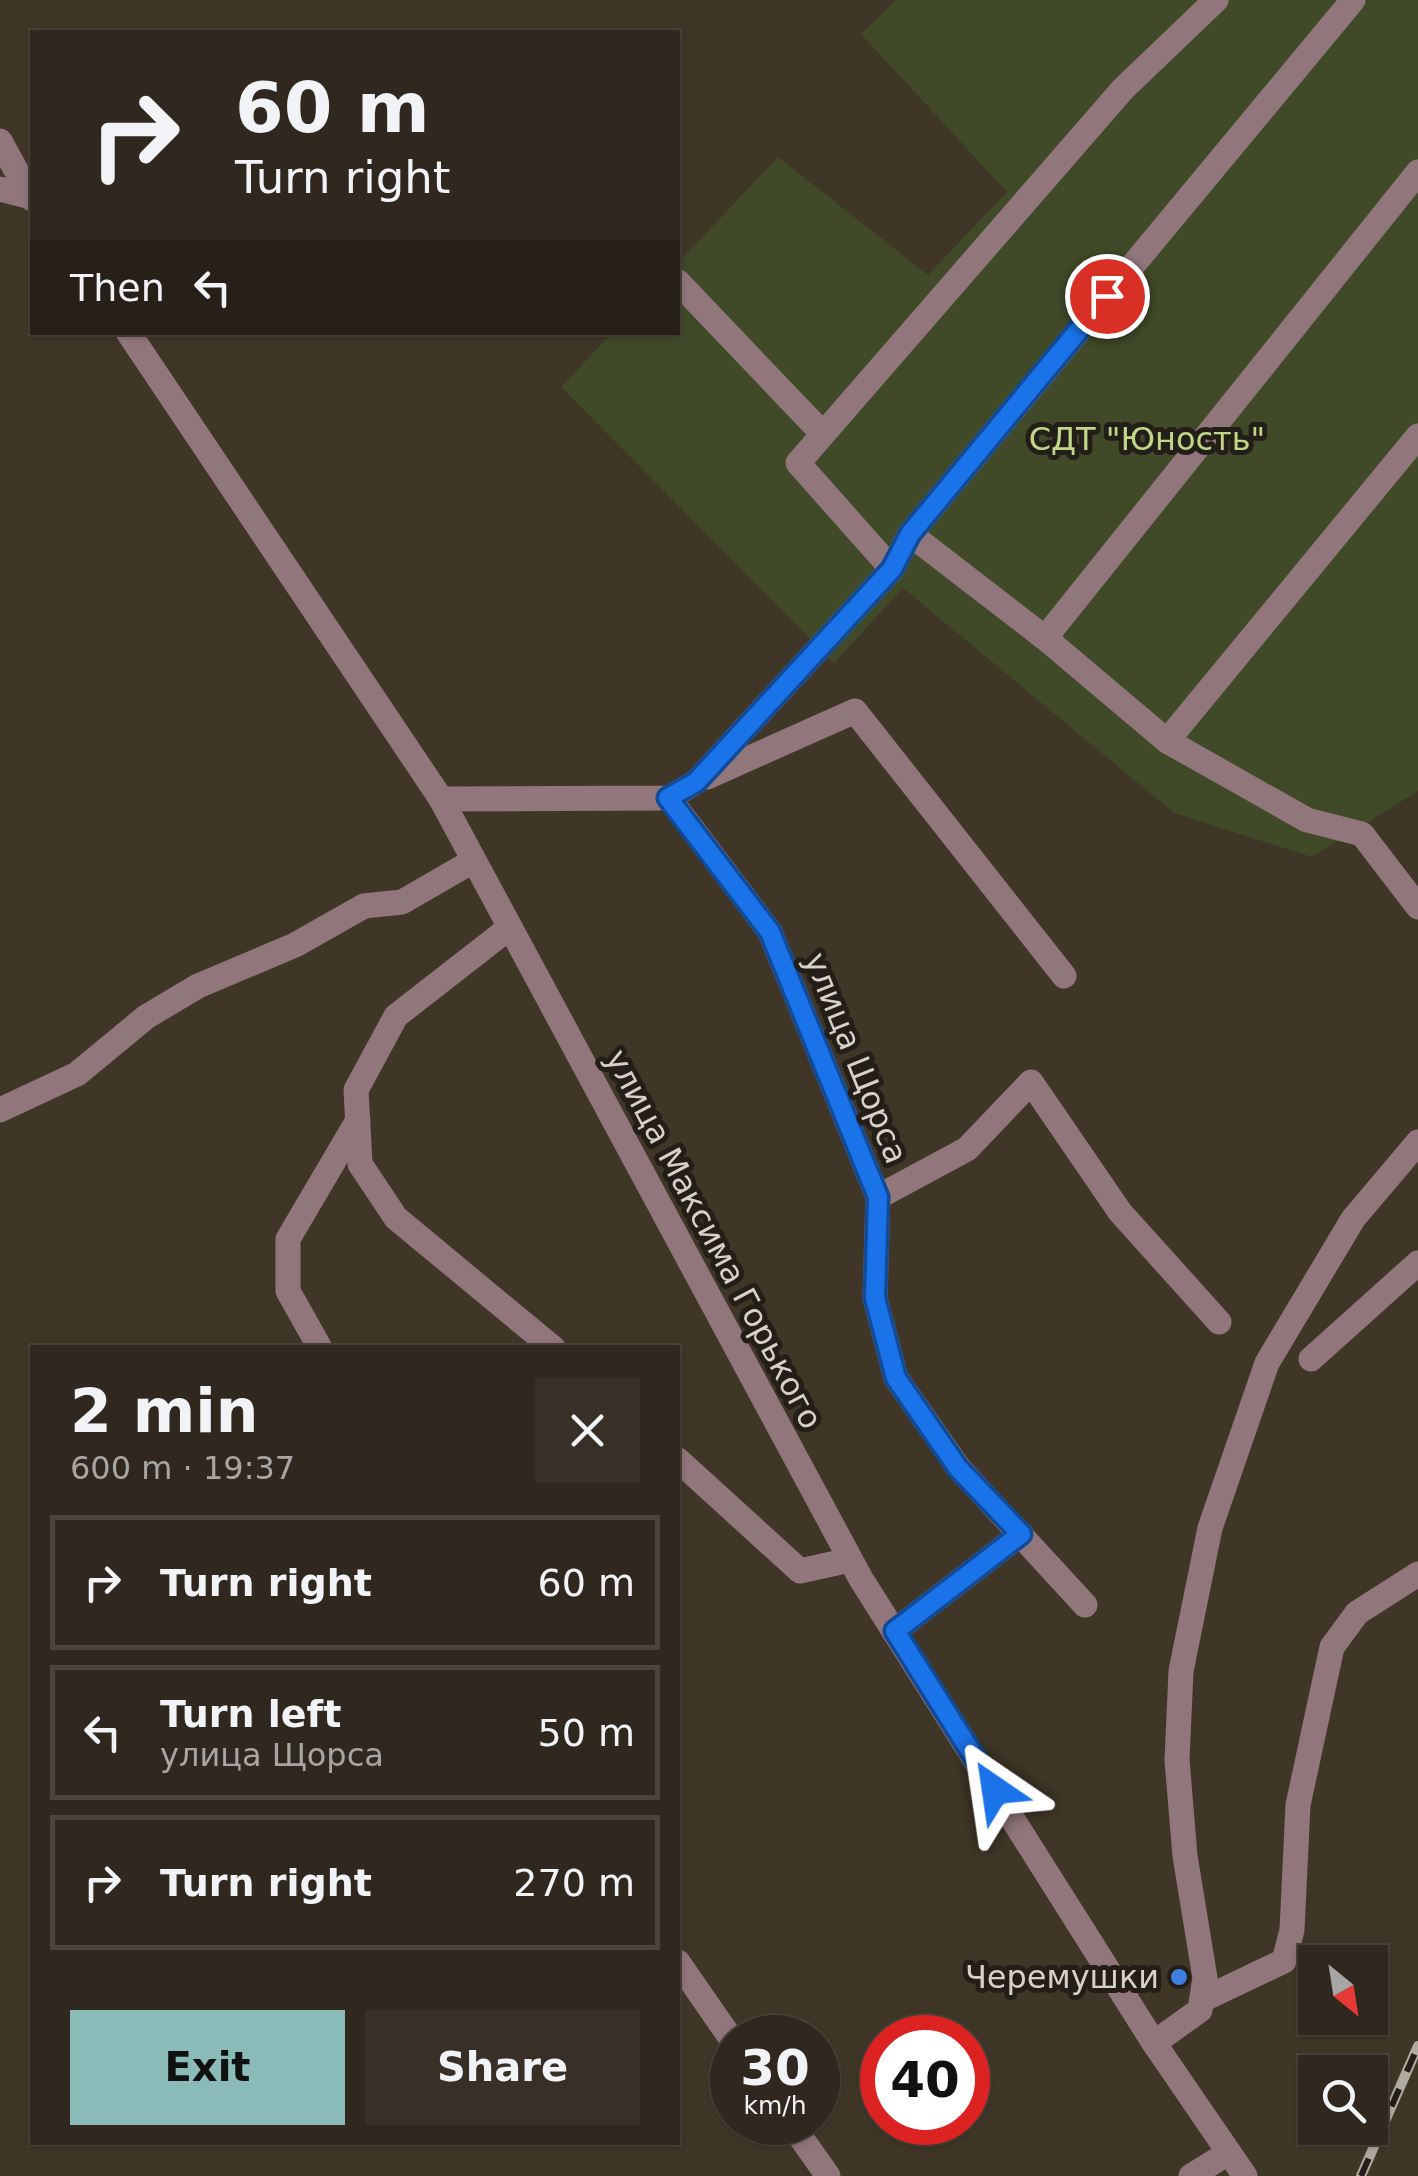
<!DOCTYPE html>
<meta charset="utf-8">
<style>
:root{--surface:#30281e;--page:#383027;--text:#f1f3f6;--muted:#a8a6a4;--line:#4b443c;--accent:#8bbbb9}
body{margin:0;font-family:"DejaVu Sans",sans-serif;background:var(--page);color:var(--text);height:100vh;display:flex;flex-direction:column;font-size:38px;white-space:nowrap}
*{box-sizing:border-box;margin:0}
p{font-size:32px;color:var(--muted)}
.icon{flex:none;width:55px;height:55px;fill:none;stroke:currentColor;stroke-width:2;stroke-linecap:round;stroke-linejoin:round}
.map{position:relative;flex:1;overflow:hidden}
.sheet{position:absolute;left:30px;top:1345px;width:650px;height:800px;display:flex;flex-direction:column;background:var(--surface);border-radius:0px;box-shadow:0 2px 8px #0004,0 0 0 2px var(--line)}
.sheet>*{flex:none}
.guide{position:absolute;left:30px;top:30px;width:650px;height:305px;border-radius:0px;box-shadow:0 2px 8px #0004,0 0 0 2px var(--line);background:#30281e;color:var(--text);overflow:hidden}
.needle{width:65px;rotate:150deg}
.tools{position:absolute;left:1298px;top:1945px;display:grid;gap:20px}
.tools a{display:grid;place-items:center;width:90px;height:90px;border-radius:0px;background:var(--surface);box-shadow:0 2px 8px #0004,0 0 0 2px var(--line);font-size:50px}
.speed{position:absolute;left:710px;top:2015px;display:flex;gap:20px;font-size:50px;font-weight:700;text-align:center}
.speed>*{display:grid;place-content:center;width:130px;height:130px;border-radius:50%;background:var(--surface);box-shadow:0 2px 8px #0004,0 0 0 2px var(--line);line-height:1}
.speed small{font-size:25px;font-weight:400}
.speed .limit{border:15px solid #d22;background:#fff;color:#111}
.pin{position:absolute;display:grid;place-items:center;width:85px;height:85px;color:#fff;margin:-42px;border:5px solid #fff;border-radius:50%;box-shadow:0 2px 10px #0007}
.me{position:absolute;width:110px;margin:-55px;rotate:328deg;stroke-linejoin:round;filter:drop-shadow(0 0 8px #0008)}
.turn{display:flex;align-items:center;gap:35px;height:210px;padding:0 40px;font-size:45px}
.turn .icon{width:130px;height:130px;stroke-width:2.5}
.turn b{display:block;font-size:70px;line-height:85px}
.then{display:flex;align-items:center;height:95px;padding:0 40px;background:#0003;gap:20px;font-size:38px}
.round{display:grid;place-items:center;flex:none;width:105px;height:105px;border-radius:0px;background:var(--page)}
.headline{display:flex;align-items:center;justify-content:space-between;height:170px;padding:0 40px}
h1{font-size:60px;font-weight:800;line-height:75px}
.primary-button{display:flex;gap:20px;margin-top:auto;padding:20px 40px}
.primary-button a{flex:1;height:115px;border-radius:0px;background:var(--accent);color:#111;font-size:40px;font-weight:800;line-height:115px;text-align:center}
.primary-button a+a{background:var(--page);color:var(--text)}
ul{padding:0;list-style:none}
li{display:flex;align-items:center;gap:30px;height:135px;margin:0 20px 15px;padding:0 20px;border:5px solid var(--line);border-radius:0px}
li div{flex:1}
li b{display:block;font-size:38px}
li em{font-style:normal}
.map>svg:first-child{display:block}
.green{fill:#404928}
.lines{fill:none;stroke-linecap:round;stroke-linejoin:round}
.minor{stroke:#91767c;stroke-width:25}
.rail-casing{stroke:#b1aaa0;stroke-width:10}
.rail{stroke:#231e18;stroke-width:6;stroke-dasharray:19;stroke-linecap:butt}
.route-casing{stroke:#114b97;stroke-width:25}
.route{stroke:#1a73e8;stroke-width:18}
.shop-dot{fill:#3f7fe0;stroke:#231e18;stroke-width:4}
.labels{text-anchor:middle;stroke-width:10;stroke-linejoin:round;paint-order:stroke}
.park-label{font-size:32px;fill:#c1d787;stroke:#231e18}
.street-label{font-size:32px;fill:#d7d1c8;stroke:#231e18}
.poi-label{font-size:32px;fill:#d7d1c8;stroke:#231e18;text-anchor:end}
</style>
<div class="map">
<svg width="1418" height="2176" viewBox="0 0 1418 2176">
<rect width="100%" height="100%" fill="#403628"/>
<path class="green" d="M896,0H1418V791L1312,857L1174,813L903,588L834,663L561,387L612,333L678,332V263L778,157L928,275L1007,192L861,34Z"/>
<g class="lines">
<g class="minor">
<path d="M0,141L32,199"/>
<path d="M0,189L31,197"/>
<path d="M678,282L823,434"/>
<path d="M128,332L441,799L861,1579L1154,2043L1245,2176"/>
<path d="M910,534L1045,638L1167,741L1307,820L1362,834L1418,907"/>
<path d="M892,569L798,463L1123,89L1216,0"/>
<path d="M1045,638L1418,172"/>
<path d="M1167,741L1418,436"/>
<path d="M707,777L855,711L1064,976"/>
<path d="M669,798L770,932L878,1197L875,1298L896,1378L958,1467L1085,1605"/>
<path d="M441,799L669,798L696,782L892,569L910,534L1353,0"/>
<path d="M509,928L396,1016L356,1090L360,1164L396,1218L553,1348"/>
<path d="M0,1110L77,1074L146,1017L198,986L295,945L364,906L402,902L473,861"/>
<path d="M878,1197L967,1149L1031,1082L1120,1212L1219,1322"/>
<path d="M320,1348L288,1291V1239L358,1120"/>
<path d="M1311,1359L1418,1263"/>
<path d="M678,1460L800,1571L850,1560"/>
<path d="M895,1631L1021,1534"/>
<path d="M678,1962L732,2040"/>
<path d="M1202,2000L1284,1961L1292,1930L1298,1805L1332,1647L1357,1613L1418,1574"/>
<path d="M1154,2043L1200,2010L1205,1978L1185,1856L1177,1760L1181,1671L1210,1528L1267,1363L1353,1219L1418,1142"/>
<path d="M790,2122L828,2176"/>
<path d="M1191,2176L1228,2153"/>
</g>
<g class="rail-casing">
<path id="rail" d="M1361,2176L1418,2046"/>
</g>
<use href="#rail" class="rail"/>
</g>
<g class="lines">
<g class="route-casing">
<path id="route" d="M995,1790L895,1631L1021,1534L958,1468L896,1378L875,1298L878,1197L770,932L668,798L696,782L892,569L910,534L1107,296"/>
</g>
<use href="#route" class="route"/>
</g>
<circle class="shop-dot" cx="1179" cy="1977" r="10"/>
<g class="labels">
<g class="park-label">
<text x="1147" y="450">СДТ "Юность"</text>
</g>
<g class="street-label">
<text transform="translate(856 1058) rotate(68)" y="11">улица Щорса</text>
<text transform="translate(714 1239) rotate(62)" y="11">улица Максима Горького</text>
</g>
<g class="poi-label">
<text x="1159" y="1988">Черемушки</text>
</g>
</g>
</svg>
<div class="tools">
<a><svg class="needle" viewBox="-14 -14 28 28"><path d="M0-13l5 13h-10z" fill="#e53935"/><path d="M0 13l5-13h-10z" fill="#a8a6a4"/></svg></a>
<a><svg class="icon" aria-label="search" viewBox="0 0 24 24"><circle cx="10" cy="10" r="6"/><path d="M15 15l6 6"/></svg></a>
</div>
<div class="speed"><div>30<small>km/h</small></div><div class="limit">40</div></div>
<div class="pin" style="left:1107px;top:296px;background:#d93025"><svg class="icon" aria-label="arrive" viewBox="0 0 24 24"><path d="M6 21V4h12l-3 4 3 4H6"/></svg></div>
<svg class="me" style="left:995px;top:1790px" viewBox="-20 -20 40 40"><path d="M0-17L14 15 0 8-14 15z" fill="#1a73e8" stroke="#fff" stroke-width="4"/></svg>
<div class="guide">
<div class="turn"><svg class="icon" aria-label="right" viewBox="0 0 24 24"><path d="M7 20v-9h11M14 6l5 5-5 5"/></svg><div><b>60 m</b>Turn right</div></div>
<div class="then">Then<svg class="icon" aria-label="left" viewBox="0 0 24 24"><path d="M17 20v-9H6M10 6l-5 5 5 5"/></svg></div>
</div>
<section class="sheet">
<div class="headline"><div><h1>2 min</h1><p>600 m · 19:37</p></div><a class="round"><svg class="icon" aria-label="close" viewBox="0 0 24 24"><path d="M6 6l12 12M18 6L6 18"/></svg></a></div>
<ul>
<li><svg class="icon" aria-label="right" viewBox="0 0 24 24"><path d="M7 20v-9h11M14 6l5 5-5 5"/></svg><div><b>Turn right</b></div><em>60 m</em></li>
<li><svg class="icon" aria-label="left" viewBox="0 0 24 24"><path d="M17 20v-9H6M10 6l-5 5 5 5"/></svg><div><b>Turn left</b><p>улица Щорса</p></div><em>50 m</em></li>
<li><svg class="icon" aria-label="right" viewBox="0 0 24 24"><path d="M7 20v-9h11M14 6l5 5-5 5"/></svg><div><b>Turn right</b></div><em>270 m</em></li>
</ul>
<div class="primary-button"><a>Exit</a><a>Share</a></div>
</section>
</div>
